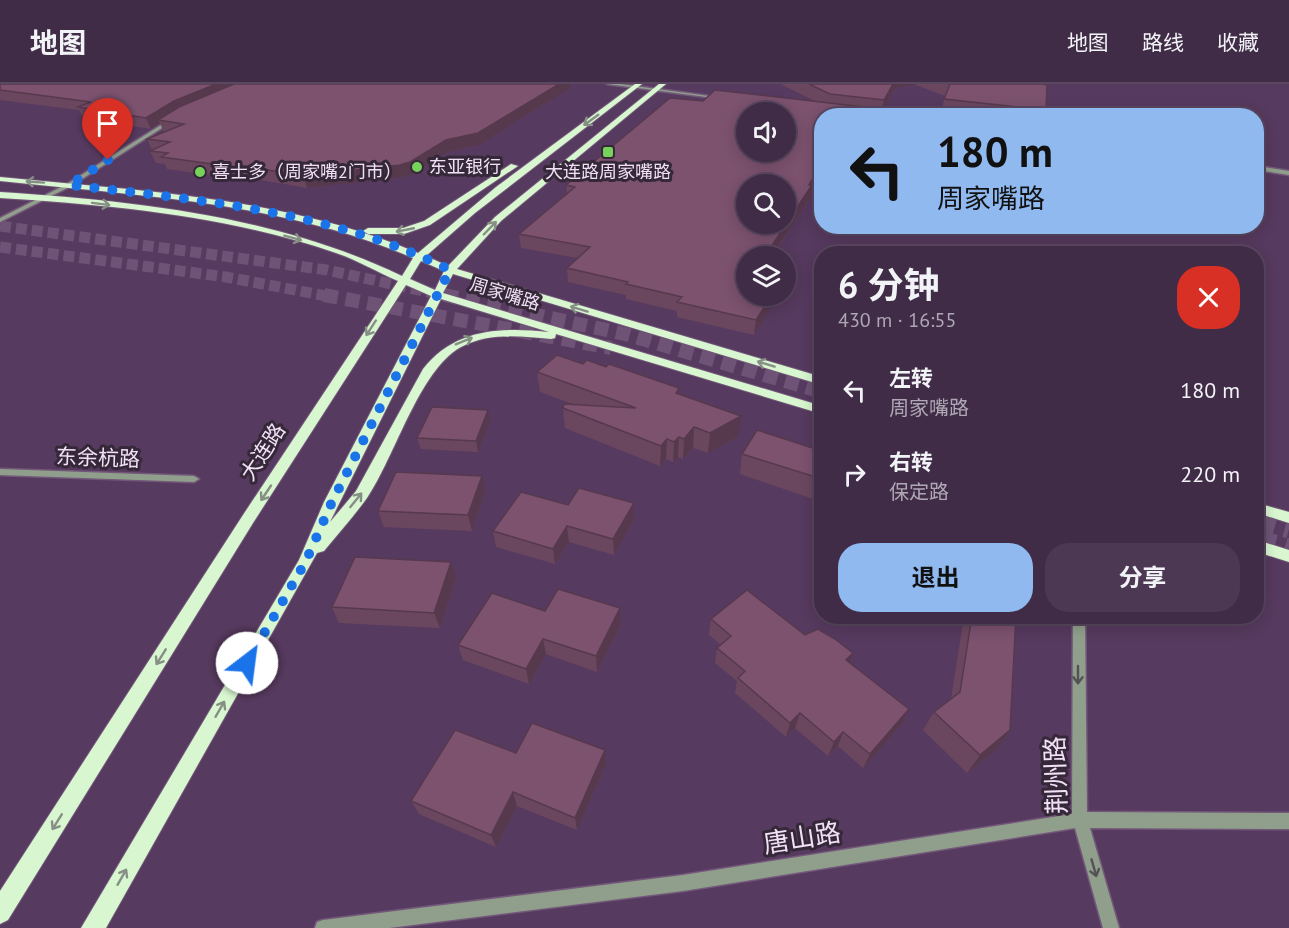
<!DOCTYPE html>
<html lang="zh">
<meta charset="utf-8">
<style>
:root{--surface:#412c47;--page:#4c3852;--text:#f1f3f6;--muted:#aea7b4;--line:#5a4860;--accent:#90b9f0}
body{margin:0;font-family:"PT Sans","Noto Sans SC",sans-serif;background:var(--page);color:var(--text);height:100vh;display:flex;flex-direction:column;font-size:22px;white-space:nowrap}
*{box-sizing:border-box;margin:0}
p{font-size:20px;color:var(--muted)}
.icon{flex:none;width:33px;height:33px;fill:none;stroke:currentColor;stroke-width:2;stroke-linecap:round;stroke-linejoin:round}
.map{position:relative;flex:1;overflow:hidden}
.drawer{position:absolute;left:814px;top:162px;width:450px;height:378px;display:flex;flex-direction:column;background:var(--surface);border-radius:24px;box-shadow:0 3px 15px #0003,0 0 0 2px var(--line)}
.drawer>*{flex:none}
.guide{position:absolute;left:814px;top:24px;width:450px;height:126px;border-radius:24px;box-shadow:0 3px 15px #0003,0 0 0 2px var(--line);background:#90b9f0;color:#111;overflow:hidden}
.buttons{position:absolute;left:736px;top:18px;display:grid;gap:12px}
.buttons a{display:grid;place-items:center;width:60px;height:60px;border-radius:50%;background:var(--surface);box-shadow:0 3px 15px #0003,0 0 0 2px var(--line);font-size:30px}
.pin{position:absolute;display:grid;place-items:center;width:51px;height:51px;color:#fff;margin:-62px -26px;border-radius:50% 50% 50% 0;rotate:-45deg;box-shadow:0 0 6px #0007}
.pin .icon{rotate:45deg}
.me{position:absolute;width:66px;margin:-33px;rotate:30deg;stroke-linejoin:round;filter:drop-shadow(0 0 4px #0008)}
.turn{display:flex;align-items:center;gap:21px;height:126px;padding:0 24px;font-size:27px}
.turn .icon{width:78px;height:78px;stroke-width:2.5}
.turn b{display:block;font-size:42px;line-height:51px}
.round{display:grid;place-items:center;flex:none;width:63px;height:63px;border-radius:24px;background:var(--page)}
.head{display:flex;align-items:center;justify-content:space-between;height:102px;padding:0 24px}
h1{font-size:36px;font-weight:700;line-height:45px}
.primary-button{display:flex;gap:12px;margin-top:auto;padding:12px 24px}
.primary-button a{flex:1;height:69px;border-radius:24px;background:var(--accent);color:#111;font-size:24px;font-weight:700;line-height:69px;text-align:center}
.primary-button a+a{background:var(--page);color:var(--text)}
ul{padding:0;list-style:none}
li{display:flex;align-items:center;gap:18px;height:84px;padding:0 24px}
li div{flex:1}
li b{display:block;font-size:22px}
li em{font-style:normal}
header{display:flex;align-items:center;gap:36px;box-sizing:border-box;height:84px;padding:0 30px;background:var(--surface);border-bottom:2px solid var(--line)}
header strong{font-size:28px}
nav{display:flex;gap:33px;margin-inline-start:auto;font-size:21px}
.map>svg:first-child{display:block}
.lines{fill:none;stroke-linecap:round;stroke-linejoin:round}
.highway-tunnel-far2{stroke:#6e5376;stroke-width:11;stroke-dasharray:11 5;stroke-linecap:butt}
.highway-tunnel-far1{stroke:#6e5376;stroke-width:14;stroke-dasharray:14 8;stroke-linecap:butt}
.highway-tunnel{stroke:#6e5376;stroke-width:19;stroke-dasharray:19 10;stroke-linecap:butt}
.minor-casing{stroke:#73587a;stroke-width:3}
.major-casing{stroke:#73587a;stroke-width:2}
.minor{fill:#909f8c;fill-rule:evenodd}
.major{fill:#d8f6d0;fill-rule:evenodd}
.wall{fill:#6b475f}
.shaded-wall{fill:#57394e}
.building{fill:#7c526f;stroke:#57394e;stroke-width:1.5;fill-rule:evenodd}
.oneway{stroke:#868f84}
.oneway2{stroke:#555255}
.route{stroke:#1a73e8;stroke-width:10;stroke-dasharray:0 18}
.poi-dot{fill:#76d25a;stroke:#352838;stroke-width:2}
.labels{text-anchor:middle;stroke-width:6;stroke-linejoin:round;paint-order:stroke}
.far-poi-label{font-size:18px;fill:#f1e0f6;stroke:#352838;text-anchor:start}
.far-street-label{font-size:18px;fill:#f1e0f6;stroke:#352838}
.street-label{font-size:21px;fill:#f1e0f6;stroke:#352838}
.near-street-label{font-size:26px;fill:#f1e0f6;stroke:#352838}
</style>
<header>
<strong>地图</strong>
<nav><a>地图</a><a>路线</a><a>收藏</a></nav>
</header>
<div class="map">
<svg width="1289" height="844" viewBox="0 0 1289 844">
<rect width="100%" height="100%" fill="#573a5f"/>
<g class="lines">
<g class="highway-tunnel-far2">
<path d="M0,142L327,186L451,213"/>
<path d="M0,163L226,193L332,213"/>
</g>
<g class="highway-tunnel-far1">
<path d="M324,211L611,264"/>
<path d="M444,211L625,250L822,308"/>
</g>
<g class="highway-tunnel">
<path d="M1257,436L1289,445"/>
<path d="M1257,455L1289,464"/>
</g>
<g class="minor-casing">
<g id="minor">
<path d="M607,0H620L724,14L722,15Z"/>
<path d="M169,36L173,37L71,102L0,138V134L67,100Z"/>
<path d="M1257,82L1289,87V91L1257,86Z"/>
<path d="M0,385L194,392L199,395L194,398L0,391Z"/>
<path d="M1073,532H1085L1087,728L1289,729V745L1090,744L1119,844H1103L1075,744L683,807L389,844H315L317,838L323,836L683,791L1072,730Z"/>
</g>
</g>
<g class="major-casing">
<g id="major">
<path d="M635,0H642L475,129L426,172L448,182L495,133L659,0H666L501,137L457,185L822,293V301L453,190L443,209L822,322V330L556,250L555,254L551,255C521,252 489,248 461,263C419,286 395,373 367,414C354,432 338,450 324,467L317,469L106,844H81L299,476L324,418L431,212L406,201L253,439L8,836L0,840V807L243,431L398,197C377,188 357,176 336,169C229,132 113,121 0,114V108C136,117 277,132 402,192L413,174C284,118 139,112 0,97V93C140,107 287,113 418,169L496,103ZM421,177L444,187L435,206L410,195ZM441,215L549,248C502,243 455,244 423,285L356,407L330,438Z"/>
<path d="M511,80L518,82L430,141L404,150H368L363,147L368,144H403L424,137Z"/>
<path d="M1257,419L1289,428V439L1257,429Z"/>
<path d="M1257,456L1289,466V478L1257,468Z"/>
</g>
</g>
<use href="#minor" class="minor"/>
<use href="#major" class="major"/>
</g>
<g class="wall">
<path d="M0,0L570,4L479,61L448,68L413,90L403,93L307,104L244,93L240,95L167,85L165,80L156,79L150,67L152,66L147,55L166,48L163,47L160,39L151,45L83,34L79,26L0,16Z"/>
<path d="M780,0H1043L1046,26L1044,32H962L941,29L945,12L916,1L895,4L880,32H822L810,114L747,212L771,213L769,227L754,251L677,233V227L626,215V211L568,198L567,184L578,174L521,164L519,150L567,109L566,101L703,17H815Z"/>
<path d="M869,142H925L923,152Z"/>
<path d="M583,280L679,310L738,353L708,369L693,364L683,375L678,373L673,378L666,375L660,382L565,344L563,324L575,321L540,308L537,288Z"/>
<path d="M490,336L478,368L421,365L417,354Z"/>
<path d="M822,367V418L740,390L742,370Z"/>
<path d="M485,408L472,447L384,443L378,427Z"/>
<path d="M568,421L634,435L614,471L569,458L555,480L496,463L493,447Z"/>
<path d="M456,494L440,544L339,539L332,523Z"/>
<path d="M620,524L621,540L597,588L546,570L529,600L463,576L458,561L545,527Z"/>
<path d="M964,532H1016L1010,646L997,665L967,689L923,646L934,628L951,615Z"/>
<path d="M711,535L805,551L853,569L849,579L909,625L902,640L863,684L838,662L828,672L795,644L786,653L735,609L737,597L715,579L717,564L721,561L709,551Z"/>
<path d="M516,669L606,680L577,746L517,722L496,763L419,730L411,717Z"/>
</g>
<g class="shaded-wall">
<path d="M216,0H244L158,36L160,39L151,45L146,34L174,17Z"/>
<path d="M559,0H570V4L479,61L448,68L413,90L403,93L307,104L303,92L446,56Z"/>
<path d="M893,0H916V1L895,4L881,30L884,16Z"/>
<path d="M822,79V87L812,106L810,114L772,172H765Z"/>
<path d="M240,81L244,93L240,95L235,83Z"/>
<path d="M747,200V212L743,207Z"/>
<path d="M771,213L769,227L754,251L756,236Z"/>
<path d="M488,326L490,336L478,368L476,357Z"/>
<path d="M741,332L738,353L708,369L710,349Z"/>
<path d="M694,343L693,364L683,375L684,355Z"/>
<path d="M679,353L678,373L673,378L674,358Z"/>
<path d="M667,355L666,375L660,382L661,362Z"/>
<path d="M482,392L485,408L472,447L468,431Z"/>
<path d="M634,419V435L614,471L613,455Z"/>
<path d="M567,442L569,458L555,480L553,465Z"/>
<path d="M451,478L456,494L440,544L434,529Z"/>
<path d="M620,524L621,540L597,588L596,572Z"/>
<path d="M543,555L546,570L529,600L526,585Z"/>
<path d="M853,569L848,584L846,576Z"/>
<path d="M909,625L902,640L863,684L870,670Z"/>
<path d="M800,629L795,644L786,653L790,639Z"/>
<path d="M1010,646L997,665L967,689L980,671Z"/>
<path d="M843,648L838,662L828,672L834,658Z"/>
<path d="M605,666L606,680L577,746L575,734Z"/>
<path d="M513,708L517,722L496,763L491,751Z"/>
</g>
<g class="building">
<path d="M0,0H216L174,17L146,34L78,23L91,18L0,6Z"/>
<path d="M234,0H559L478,49L446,56L410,78L400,81L303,92L240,81L235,83L161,73L168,69L150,67L170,58L147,55L184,40L158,36L179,23Z"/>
<path d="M809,0H893L884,16L830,10Z"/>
<path d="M950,0H1043L1047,1L1046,26L944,15Z"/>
<path d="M715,6L864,23H881L877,32H822V79L809,101H812L765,172H747V200L743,207L747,208V212H766L771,213L756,236L677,218L682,213L626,200L628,198L567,184L590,163L519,150L575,103L566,101L670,14L703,17ZM747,28H786V68H747ZM747,100H786V140H747Z"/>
<path d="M557,271L583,280L587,276L606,283L609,280L679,304L676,309L741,332L710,349L694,343L684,355L679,353L674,358L667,355L661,362L563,324L564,320L636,324L537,288Z"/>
<path d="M432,323L488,326L476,357L417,354Z"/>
<path d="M757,346L822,367V395L742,370Z"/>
<path d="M396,388L482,392L468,431L378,427Z"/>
<path d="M579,404L634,419L613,455L567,442L553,465L493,447L521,408L568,421Z"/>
<path d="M355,473L451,478L434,529L332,523Z"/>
<path d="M558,505L620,524L596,572L543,555L526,585L458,561L492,509L545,527Z"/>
<path d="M747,506L805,551L818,545L835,555L853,569L846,576L909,625L870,670L843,648L834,658L800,629L790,639L738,594L745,587L717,564L731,552L711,535Z"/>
<path d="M972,532H1016L1010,646L980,671L934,628L960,608Z"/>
<path d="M532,639L605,666L575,734L513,708L491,751L411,717L455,646L516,669Z"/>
</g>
<defs><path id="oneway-shaft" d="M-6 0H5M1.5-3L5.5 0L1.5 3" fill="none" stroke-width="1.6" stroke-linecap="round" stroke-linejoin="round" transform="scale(1.5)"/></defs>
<g class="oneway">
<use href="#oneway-shaft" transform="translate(591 36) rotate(144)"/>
<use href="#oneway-shaft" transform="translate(35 98) rotate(-176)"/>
<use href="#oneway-shaft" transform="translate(101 120) rotate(7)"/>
<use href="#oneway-shaft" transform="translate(490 144) rotate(-46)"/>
<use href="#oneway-shaft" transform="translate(405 146) rotate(169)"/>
<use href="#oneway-shaft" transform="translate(293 154) rotate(15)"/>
<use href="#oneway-shaft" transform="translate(579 225) rotate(-163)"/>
<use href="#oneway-shaft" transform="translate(371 244) rotate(123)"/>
<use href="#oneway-shaft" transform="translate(464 257) rotate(-22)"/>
<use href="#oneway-shaft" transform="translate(766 280) rotate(-163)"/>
<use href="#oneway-shaft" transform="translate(266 409) rotate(124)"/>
<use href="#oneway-shaft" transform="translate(356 416) rotate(-51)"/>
<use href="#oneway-shaft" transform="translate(161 573) rotate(122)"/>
<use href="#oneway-shaft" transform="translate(220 625) rotate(-60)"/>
<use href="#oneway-shaft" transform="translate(57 738) rotate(122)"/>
<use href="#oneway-shaft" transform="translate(122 793) rotate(-60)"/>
</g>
<g class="oneway2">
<use href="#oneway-shaft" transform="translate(1078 591) rotate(90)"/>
<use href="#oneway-shaft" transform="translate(1094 784) rotate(74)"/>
</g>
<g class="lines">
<path class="route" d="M108,76L69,101C199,116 332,127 450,186L332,418L306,477L247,579"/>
</g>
<g class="poi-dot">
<rect x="602" y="62" width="12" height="12" rx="3"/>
<circle cx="417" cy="83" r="6"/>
<circle cx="200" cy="88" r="6"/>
</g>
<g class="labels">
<g class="far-poi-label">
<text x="429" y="89">东亚银行</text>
<text x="212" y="94">喜士多（周家嘴2门市）</text>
<text x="608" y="94" text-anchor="middle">大连路周家嘴路</text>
</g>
<g class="far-street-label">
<text transform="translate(505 210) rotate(17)" y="6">周家嘴路</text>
</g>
<g class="street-label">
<text transform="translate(263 368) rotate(-57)" y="7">大连路</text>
<text transform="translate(98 374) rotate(2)" y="7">东余杭路</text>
</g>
<g class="near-street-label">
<text transform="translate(1056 691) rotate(-92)" y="9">荆州路</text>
<text transform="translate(802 754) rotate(-9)" y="9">唐山路</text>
</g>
</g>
</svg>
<div class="buttons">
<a><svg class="icon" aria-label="sound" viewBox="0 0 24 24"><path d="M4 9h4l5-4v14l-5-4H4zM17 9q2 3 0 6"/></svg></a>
<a><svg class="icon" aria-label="search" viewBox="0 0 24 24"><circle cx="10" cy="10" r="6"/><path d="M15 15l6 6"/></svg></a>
<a><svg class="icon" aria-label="layers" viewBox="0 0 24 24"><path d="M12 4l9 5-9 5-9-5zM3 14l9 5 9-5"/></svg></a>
</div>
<div class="pin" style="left:108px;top:76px;background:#d93025"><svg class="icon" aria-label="arrive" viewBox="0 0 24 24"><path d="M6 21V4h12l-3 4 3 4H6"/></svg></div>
<svg class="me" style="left:247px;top:579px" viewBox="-20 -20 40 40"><circle r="19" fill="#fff"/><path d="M0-13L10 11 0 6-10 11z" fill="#1a73e8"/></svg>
<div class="guide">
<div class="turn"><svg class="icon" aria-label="left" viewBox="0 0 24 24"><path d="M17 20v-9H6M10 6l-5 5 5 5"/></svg><div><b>180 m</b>周家嘴路</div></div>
</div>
<section class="drawer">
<div class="head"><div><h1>6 分钟</h1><p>430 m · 16:55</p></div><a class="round" style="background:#d93025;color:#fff"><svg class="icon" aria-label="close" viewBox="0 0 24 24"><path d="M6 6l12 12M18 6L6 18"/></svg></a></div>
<ul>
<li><svg class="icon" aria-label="left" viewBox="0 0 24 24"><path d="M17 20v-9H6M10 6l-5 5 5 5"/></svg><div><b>左转</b><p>周家嘴路</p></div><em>180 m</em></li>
<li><svg class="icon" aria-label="right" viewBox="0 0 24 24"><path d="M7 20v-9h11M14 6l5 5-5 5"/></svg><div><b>右转</b><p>保定路</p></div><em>220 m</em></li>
</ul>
<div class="primary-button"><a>退出</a><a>分享</a></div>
</section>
</div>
